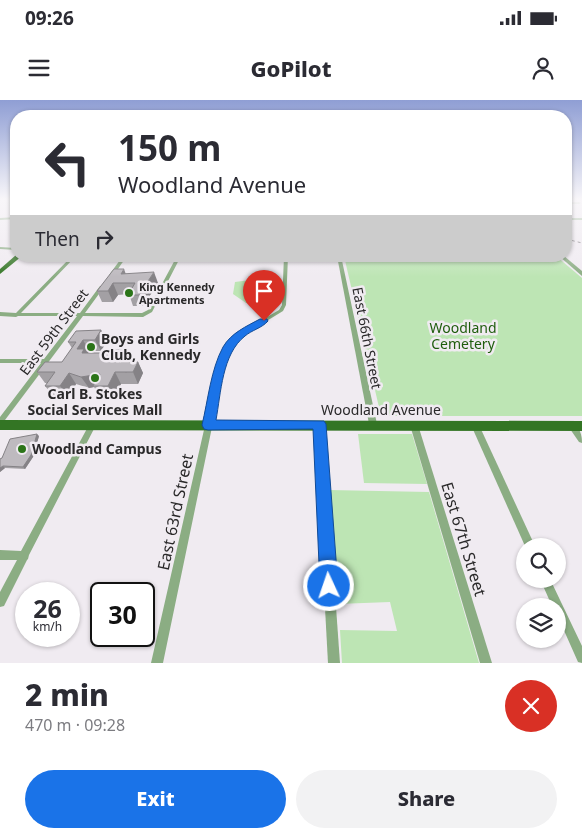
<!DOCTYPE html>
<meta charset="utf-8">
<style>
:root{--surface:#fff;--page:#f2f2f3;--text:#2b2b33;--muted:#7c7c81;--accent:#1a73e8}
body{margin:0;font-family:"Noto Sans",sans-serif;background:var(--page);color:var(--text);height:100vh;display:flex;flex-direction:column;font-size:19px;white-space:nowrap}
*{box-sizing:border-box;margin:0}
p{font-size:16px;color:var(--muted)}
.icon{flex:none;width:28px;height:28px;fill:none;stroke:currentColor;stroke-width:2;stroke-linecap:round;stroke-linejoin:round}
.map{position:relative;height:563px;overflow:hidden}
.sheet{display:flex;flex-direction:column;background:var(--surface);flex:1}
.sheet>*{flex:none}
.banner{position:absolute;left:10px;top:10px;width:562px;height:152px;border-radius:20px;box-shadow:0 1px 4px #0004;background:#fff;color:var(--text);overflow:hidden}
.buttons{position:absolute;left:516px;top:438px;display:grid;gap:10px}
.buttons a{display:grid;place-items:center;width:50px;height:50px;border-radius:50%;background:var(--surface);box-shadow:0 1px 4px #0004;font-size:25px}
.speed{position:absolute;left:15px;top:482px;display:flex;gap:10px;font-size:25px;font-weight:700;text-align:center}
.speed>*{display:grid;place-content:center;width:65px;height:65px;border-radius:50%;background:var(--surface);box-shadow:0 1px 4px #0004;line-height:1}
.speed small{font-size:12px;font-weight:400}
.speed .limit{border:2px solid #111;border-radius:8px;background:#fff;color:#111}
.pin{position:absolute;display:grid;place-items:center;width:42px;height:42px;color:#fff;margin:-51px -21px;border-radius:50% 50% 50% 0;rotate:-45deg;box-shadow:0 0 5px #0007}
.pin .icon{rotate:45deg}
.me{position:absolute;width:55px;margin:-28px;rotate:357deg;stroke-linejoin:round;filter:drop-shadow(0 0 4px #0008)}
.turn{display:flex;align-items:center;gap:18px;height:105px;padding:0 25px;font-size:22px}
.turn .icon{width:65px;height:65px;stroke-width:2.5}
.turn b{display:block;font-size:35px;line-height:42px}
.then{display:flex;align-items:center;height:48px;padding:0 25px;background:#0003;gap:10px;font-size:19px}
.round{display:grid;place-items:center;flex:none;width:52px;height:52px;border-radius:26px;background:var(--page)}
.summary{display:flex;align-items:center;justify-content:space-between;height:85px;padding:0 25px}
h1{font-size:30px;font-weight:800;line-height:38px}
.primary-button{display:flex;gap:10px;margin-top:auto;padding:10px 25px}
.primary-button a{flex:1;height:58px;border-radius:30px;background:var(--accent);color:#fff;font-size:20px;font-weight:800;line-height:58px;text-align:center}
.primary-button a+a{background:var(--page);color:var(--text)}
.status{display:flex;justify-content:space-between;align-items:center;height:35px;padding:0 25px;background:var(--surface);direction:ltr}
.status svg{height:14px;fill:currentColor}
header{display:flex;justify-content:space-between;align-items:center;height:65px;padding:0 25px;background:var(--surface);font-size:22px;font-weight:800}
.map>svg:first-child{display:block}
.green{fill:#bde5b4}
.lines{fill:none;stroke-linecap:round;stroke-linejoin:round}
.minor{fill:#8bad83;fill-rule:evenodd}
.tertiary{fill:#8bad83;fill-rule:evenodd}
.primary{fill:#337524;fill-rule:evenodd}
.rail{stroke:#807d80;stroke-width:1;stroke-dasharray:3 3;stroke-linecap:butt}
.wall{fill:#a3a0a4}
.shaded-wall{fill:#858286}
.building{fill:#bebabf;stroke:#858286}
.route{fill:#1a73e8;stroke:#114b97}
.poi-dot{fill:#2b7418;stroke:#f0ebf1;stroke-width:2}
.labels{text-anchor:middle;stroke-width:5;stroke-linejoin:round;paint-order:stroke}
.far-poi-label{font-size:11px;font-weight:bold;fill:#2a292a;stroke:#f0ebf1;text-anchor:start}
.park-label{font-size:14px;fill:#1f5d0d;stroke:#f0ebf1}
.street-label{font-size:14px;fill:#2a292a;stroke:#f0ebf1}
.poi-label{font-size:14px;font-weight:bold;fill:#2a292a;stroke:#f0ebf1;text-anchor:start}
.near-street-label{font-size:16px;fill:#2a292a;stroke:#f0ebf1}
</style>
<div class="status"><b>09:26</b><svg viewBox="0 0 49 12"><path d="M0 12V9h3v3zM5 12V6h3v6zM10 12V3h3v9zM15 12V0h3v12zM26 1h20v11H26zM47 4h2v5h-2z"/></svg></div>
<header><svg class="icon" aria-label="menu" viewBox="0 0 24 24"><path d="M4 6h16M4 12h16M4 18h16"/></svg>GoPilot<svg class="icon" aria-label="person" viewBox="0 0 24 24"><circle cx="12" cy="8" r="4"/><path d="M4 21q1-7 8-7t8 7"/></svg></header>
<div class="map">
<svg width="582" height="563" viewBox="0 0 582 563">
<rect width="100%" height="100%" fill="#f0ebf1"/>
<g class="green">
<path d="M344,156H556L582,178V316H381Z"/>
<path d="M250,180L275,182L271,203H246L233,194L235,182Z"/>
<path d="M358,334H412L427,384L364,383Z"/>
<path d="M329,390L429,392L479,563H342L340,530L397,531L390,502L338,504Z"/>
</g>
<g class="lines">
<g class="minor">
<path d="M566,102H579L581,103L579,104H566Z"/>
<path d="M0,147L16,148V150L0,149Z"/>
<path d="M72,156H76L21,213H80L100,186H102L104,187L85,213H142L148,210L177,156H181L152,212L143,217L83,216L2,324L0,325V317L41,263H0V259H44L77,216H18L16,217L0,216V212L16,213Z"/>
<path d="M123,156H127L113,176H109V175Z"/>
<path d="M284,156H288L286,205L283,211L237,239L227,255L163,563H151L221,255L233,237L279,210L282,205Z"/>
<path d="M337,156H341L377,324L375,326L373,327L371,326L369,324Z"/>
<path d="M319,321L321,322L323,324L340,563H328L315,324L317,322Z"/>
<path d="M92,322L94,323L96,325L29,455L28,459L27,460L4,506L0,507V492L17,460H0V450L21,451L90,323Z"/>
<path d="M414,322L416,323L418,325L492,563H480L410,325L412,323Z"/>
<path d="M475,322L477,323L479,325L535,446H525L471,325L473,323Z"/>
<path d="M572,323C580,327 582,335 582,343L579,342L568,326L570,324Z"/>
<path d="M540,479H550L582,546V563L578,562L558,517V506H552Z"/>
</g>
<g class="tertiary">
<path d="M16,117V119L0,120V118Z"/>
<rect x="566" y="118" width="16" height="2"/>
<path d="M559,156H564L582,171V176Z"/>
</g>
<g class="primary">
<path d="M16,155L22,156L0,174V169Z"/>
<path d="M0,320L582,321V331L0,330Z"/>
</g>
<path class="rail" d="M566,139L582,143"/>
</g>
<g class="wall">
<path d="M126,174L158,183L143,206H133L129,194L118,195L113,202H102L97,191Z"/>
<path d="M101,230L107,241L101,251H89L88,253L132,261V262H138L143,273L138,284H121L114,297H100L94,287L89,288L76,284L69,297H54L45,286L47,283H45L37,272L62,262L72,248L68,242Z"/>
<path d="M39,336L33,357L25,369L5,368L0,372V359Z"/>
</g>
<g class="shaded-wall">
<path d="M124,169L128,180L121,174Z"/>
<path d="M154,172L158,183L143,206L139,195Z"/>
<path d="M113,183L118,195L113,202L108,191Z"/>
<path d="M101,230L107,241L101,251L95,240Z"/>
<path d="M83,240L89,251L87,255L88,264L77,249Z"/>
<path d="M127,250L132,261L126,273L121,262Z"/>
<path d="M138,262L143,273L138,284L133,272Z"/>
<path d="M115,272L121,284L114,297L108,286Z"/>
<path d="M69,273L76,284L69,297L60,286Z"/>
<path d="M100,274L93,286L94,287L89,288L81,277Z"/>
<path d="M37,334L39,336L33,357L25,369L23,367Z"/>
<path d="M3,366L5,368L0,372V368Z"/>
</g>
<g class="building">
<path d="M114,169H124L121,174L154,172L139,195H128L135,183H113L108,191H97Z"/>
<path d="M101,230L95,240H83L77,249H84L82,253H112L113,250H127L121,262H138L133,272H115L108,286H93L100,274L81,277L69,273L60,286H45L55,272H37L45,262H62L76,242H68L76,231Z"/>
<path d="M37,334L31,355L23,367L3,366L0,368V359L2,358L10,339Z"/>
</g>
<linearGradient id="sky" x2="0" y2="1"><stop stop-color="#8f9ed4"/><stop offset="0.56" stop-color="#f8f6f9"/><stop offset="1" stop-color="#f8f6f9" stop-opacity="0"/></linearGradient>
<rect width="582" height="177" fill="url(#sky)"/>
<path class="route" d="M260,219H267L268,221C262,228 252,230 245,236C222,254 221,293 216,320L324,321L326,324L338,486L336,493L329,496L323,493L320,486L313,329L208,330L204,329L202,325C208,300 211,269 223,247C231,233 247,226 260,219Z"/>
<g class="poi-dot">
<circle cx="129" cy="193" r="5"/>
<circle cx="91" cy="247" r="5"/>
<circle cx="95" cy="278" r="5"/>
<circle cx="22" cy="349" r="5"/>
</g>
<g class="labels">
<g class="far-poi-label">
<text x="139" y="191">King Kennedy<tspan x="139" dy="13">Apartments</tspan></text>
</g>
<g class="park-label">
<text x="463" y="233">Woodland<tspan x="463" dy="16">Cemetery</tspan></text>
</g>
<g class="street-label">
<text transform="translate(54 232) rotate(-53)" y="5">East 59th Street</text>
<text transform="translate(367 238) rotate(79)" y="5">East 66th Street</text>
<text x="381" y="315">Woodland Avenue</text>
</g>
<g class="poi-label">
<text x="101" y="244">Boys and Girls<tspan x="101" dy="16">Club, Kennedy</tspan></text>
<text x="95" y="299" text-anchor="middle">Carl B. Stokes<tspan x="95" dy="16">Social Services Mall</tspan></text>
<text x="32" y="354">Woodland Campus</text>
</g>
<g class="near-street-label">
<text transform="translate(175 412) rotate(-78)" y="6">East 63rd Street</text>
<text transform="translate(464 439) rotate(73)" y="6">East 67th Street</text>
</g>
</g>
</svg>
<div class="buttons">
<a><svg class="icon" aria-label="search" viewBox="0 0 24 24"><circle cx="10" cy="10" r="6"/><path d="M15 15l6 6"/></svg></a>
<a><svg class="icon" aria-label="layers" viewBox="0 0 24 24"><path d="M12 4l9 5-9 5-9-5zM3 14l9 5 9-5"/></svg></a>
</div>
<div class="speed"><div>26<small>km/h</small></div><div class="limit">30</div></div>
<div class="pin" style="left:264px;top:221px;background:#d93025"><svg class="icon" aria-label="arrive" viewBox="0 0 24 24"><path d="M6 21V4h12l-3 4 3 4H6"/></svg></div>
<svg class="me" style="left:329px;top:486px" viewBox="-20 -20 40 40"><circle r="17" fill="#1a73e8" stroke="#fff" stroke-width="3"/><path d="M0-11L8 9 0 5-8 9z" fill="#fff"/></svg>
<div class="banner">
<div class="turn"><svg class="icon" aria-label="left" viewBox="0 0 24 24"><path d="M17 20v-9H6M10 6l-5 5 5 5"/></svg><div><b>150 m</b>Woodland Avenue</div></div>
<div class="then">Then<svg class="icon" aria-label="right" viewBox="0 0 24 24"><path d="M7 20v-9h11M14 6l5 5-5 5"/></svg></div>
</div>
</div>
<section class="sheet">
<div class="summary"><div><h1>2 min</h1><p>470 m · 09:28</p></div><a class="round" style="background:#d93025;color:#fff"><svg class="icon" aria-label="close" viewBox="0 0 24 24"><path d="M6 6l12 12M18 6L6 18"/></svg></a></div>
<div class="primary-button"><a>Exit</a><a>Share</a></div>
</section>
